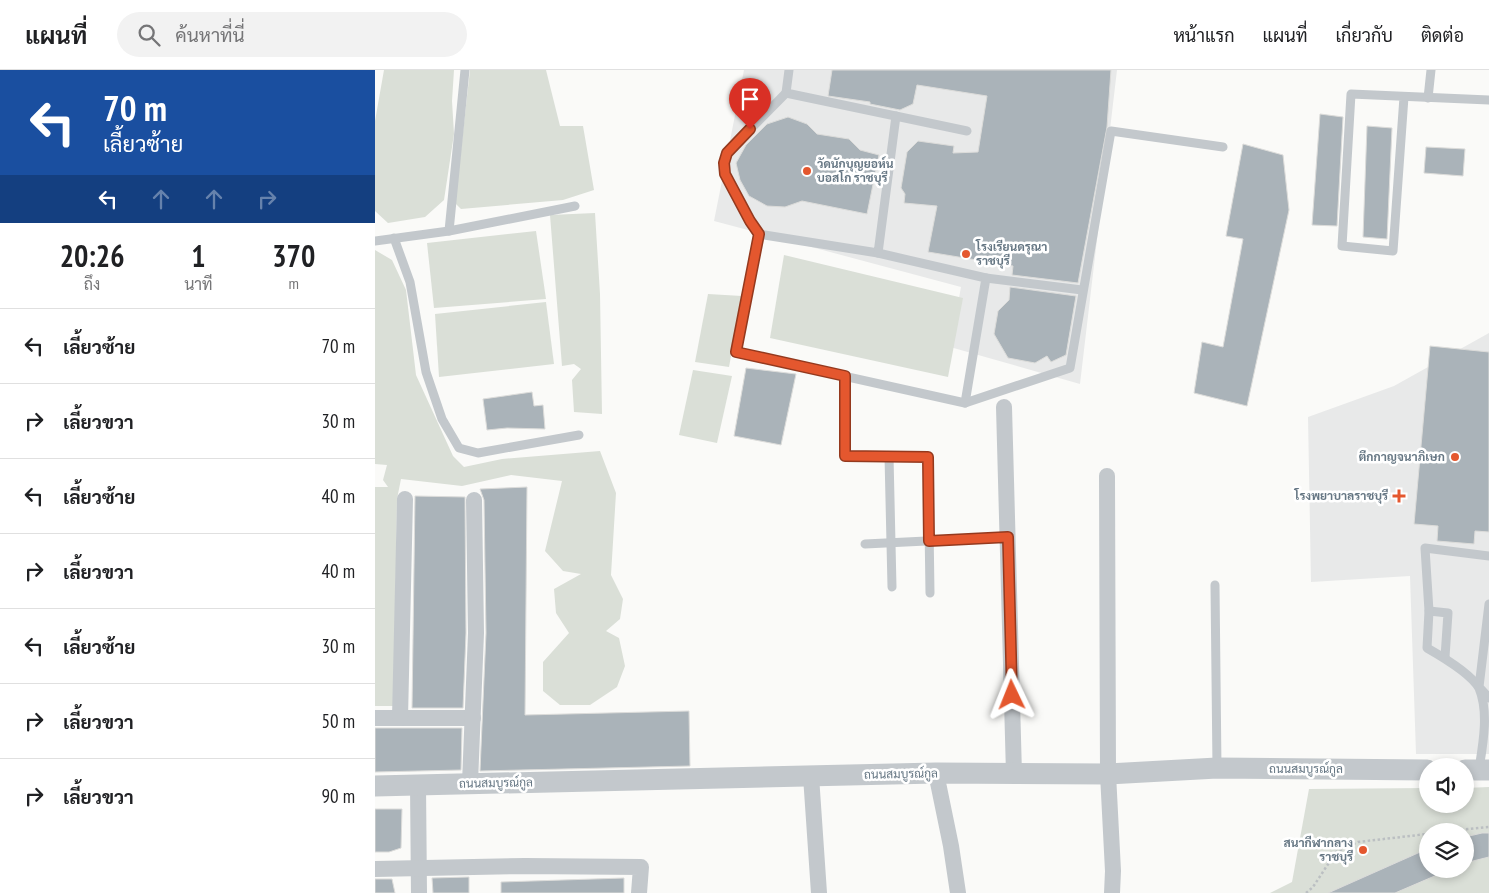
<!DOCTYPE html>
<html lang="th">
<meta charset="utf-8">
<style>
:root{--surface:#fff;--page:#f2f2f2;--text:#202124;--muted:#757577;--line:#e0e0e0}
body{margin:0;font-family:"PT Sans Narrow",Sarabun,sans-serif;background:var(--page);color:var(--text);height:100vh;display:flex;flex-direction:column;font-size:19px;white-space:nowrap}
*{box-sizing:border-box;margin:0}
p{font-size:16px;color:var(--muted)}
.icon{flex:none;width:28px;height:28px;fill:none;stroke:currentColor;stroke-width:2;stroke-linecap:round;stroke-linejoin:round}
.map{position:relative;flex:1;overflow:hidden}
.panel{display:flex;flex-direction:column;background:var(--surface);width:375px}
.panel>*{flex:none}
.banner{background:#1a4fa0;color:#fff;overflow:hidden}
.tools{position:absolute;left:1044px;top:688px;display:grid;gap:10px}
.tools a{display:grid;place-items:center;width:55px;height:55px;border-radius:50%;background:var(--surface);box-shadow:0 2px 8px #0003;font-size:25px}
.pin{position:absolute;display:grid;place-items:center;width:42px;height:42px;color:#fff;margin:-51px -21px;border-radius:50% 50% 50% 0;rotate:-45deg;box-shadow:0 0 5px #0007}
.pin .icon{rotate:45deg}
.me{position:absolute;width:55px;margin:-28px;rotate:358deg;stroke-linejoin:round;filter:drop-shadow(0 0 4px #0008)}
.turn{display:flex;align-items:center;gap:18px;height:105px;padding:0 20px;font-size:22px}
.turn .icon{width:65px;height:65px;stroke-width:2.5}
.turn b{display:block;font-size:35px;line-height:42px}
.lanes{display:flex;align-items:center;height:48px;padding:0 20px;background:#0003;justify-content:center;gap:25px;direction:ltr}
.lanes .off{opacity:.35}
.eta{display:flex;justify-content:space-evenly;align-items:center;height:85px;text-align:center}
.eta b{font-size:30px;font-weight:700;line-height:35px}
ul{padding:0;list-style:none}
li{display:flex;align-items:center;gap:15px;height:75px;padding:0 20px;border-top:1px solid var(--line)}
li div{flex:1}
li b{display:block;font-size:19px}
li em{font-style:normal}
header{display:flex;align-items:center;gap:30px;box-sizing:border-box;height:70px;padding:0 25px;background:var(--surface);border-bottom:1px solid var(--line)}
header strong{font-size:24px}
nav{display:flex;gap:28px;margin-inline-start:auto;font-size:18px}
.search{width:350px;height:45px;background:var(--page);display:flex;align-items:center;gap:12px;box-sizing:border-box;padding:0 18px;border-radius:28px;color:var(--muted);font-size:19px}
main{display:flex;flex:1;min-height:0}
.map>svg:first-child{display:block}
.built{fill:#e8e9e9}
.green{fill:#dadfd7;fill-rule:evenodd}
.building{fill:#aab3b9;stroke:#dcdcda}
.lines{fill:none;stroke-linecap:round;stroke-linejoin:round}
.path{stroke:#bbbfc2;stroke-width:2.5;stroke-dasharray:2.5 2.5;stroke-linecap:butt}
.service{stroke:#c3c8cc;stroke-width:9}
.minor{stroke:#c3c8cc;stroke-width:16}
.tertiary{stroke:#c3c8cc;stroke-width:21}
.route-casing{stroke:#94391e;stroke-width:12}
.route{stroke:#e4572e;stroke-width:9}
.poi-dot{fill:#e4572e;stroke:#fff;stroke-width:2}
.labels{text-anchor:middle;stroke-width:5;stroke-linejoin:round;paint-order:stroke}
.poi-label{font-size:12px;font-weight:bold;fill:#657683;stroke:#fff;text-anchor:end}
.street-label{font-size:12px;fill:#657683;stroke:#fff}
</style>
<header>
<strong>แผนที่</strong>
<div class="search"><svg class="icon" aria-label="search" viewBox="0 0 24 24"><circle cx="10" cy="10" r="6"/><path d="M15 15l6 6"/></svg>ค้นหาที่นี่</div>
<nav><a>หน้าแรก</a><a>แผนที่</a><a>เกี่ยวกับ</a><a>ติดต่อ</a></nav>
</header>
<main>
<section class="panel">
<div class="banner">
<div class="turn"><svg class="icon" aria-label="left" viewBox="0 0 24 24"><path d="M17 20v-9H6M10 6l-5 5 5 5"/></svg><div><b>70 m</b>เลี้ยวซ้าย</div></div>
<div class="lanes"><svg class="icon" aria-label="left" viewBox="0 0 24 24"><path d="M17 20v-9H6M10 6l-5 5 5 5"/></svg><svg class="icon off" aria-label="ahead" viewBox="0 0 24 24"><path d="M12 20V5M6 11l6-6 6 6"/></svg><svg class="icon off" aria-label="ahead" viewBox="0 0 24 24"><path d="M12 20V5M6 11l6-6 6 6"/></svg><svg class="icon off" aria-label="right" viewBox="0 0 24 24"><path d="M7 20v-9h11M14 6l5 5-5 5"/></svg></div>
</div>
<div class="eta">
<div><b>20:26</b><p>ถึง</p></div>
<div><b>1</b><p>นาที</p></div>
<div><b>370</b><p>m</p></div>
</div>
<ul>
<li><svg class="icon" aria-label="left" viewBox="0 0 24 24"><path d="M17 20v-9H6M10 6l-5 5 5 5"/></svg><div><b>เลี้ยวซ้าย</b></div><em>70 m</em></li>
<li><svg class="icon" aria-label="right" viewBox="0 0 24 24"><path d="M7 20v-9h11M14 6l5 5-5 5"/></svg><div><b>เลี้ยวขวา</b></div><em>30 m</em></li>
<li><svg class="icon" aria-label="left" viewBox="0 0 24 24"><path d="M17 20v-9H6M10 6l-5 5 5 5"/></svg><div><b>เลี้ยวซ้าย</b></div><em>40 m</em></li>
<li><svg class="icon" aria-label="right" viewBox="0 0 24 24"><path d="M7 20v-9h11M14 6l5 5-5 5"/></svg><div><b>เลี้ยวขวา</b></div><em>40 m</em></li>
<li><svg class="icon" aria-label="left" viewBox="0 0 24 24"><path d="M17 20v-9H6M10 6l-5 5 5 5"/></svg><div><b>เลี้ยวซ้าย</b></div><em>30 m</em></li>
<li><svg class="icon" aria-label="right" viewBox="0 0 24 24"><path d="M7 20v-9h11M14 6l5 5-5 5"/></svg><div><b>เลี้ยวขวา</b></div><em>50 m</em></li>
<li><svg class="icon" aria-label="right" viewBox="0 0 24 24"><path d="M7 20v-9h11M14 6l5 5-5 5"/></svg><div><b>เลี้ยวขวา</b></div><em>90 m</em></li>
</ul>
</section>
<div class="map">
<svg width="1114" height="823" viewBox="0 0 1114 823">
<rect width="100%" height="100%" fill="#fafaf8"/>
<g class="built">
<path d="M369,0H742L705,314L575,277L586,217L339,151Z"/>
<path d="M1114,263V684H1041L1035,506L936,512L933,347L1019,316Z"/>
</g>
<g class="green">
<path d="M9,0H79L77,31L79,64L69,130L50,147L13,153L0,141V51Z"/>
<path d="M95,0H171L185,56H208L219,120L188,130L86,139L80,133Z"/>
<path d="M220,143L225,224L227,344L199,342L197,310L206,299L199,294L187,296L175,145Z"/>
<path d="M161,161L171,229L59,238L52,173Z"/>
<path d="M0,180L17,190L31,220L41,305L78,386L89,397L127,389L225,381L241,423L236,505L248,529L245,549L231,561L244,568L250,596L242,617L215,635H185L168,621V592L194,563L181,543L179,519L206,504L188,501L170,481L187,411L136,405L87,416L26,409L22,429L19,636H0V417H13L8,410L12,395L0,394Z"/>
<path d="M409,185L588,228L573,307L395,268Z"/>
<path d="M333,224L367,226L354,297L320,292Z"/>
<path d="M171,232L179,294L64,307L60,244Z"/>
<path d="M318,300L357,306L342,373L304,365Z"/>
<path d="M1114,717V823H895L917,812L934,719L1052,718V734H1090V718ZM1052,761H1090V799H1052Z"/>
</g>
<g class="building">
<path d="M457,0H736L732,57L703,213L637,205L638,196L553,182L562,136L529,133L530,124L526,118L532,82L543,71L579,76L578,83L603,82L612,26L542,15L538,34L525,40L495,34V32L453,26Z"/>
<path d="M945,44L968,47L962,156L937,155Z"/>
<path d="M413,47L432,54L442,64L474,69L485,80L504,85L492,144L427,131L410,137L392,136L374,126L365,110L361,93L371,75L392,54Z"/>
<path d="M992,56L1017,58L1012,169L988,167Z"/>
<path d="M868,74L908,85L914,140L872,336L819,323L827,272L848,277L868,169L851,166Z"/>
<path d="M1051,77L1090,79L1088,106L1049,103Z"/>
<path d="M635,217L701,226L691,285L676,292L672,286L660,293L633,288L619,264L623,241L634,230Z"/>
<path d="M1055,276L1114,282V462L1100,461L1099,474L1062,471L1063,456L1039,454Z"/>
<path d="M371,298L421,304L406,375L359,366Z"/>
<path d="M157,322L159,336L168,335L170,359L132,358L112,360L108,329Z"/>
<path d="M152,417L150,645L314,641L315,696L105,701L111,563L109,430L105,419Z"/>
<path d="M40,426L90,427L91,563L88,638H37Z"/>
<path d="M0,658H87L86,700L0,702Z"/>
<path d="M0,739H27L26,778L14,782H0Z"/>
<path d="M1107,763H1114V787L1090,793V767Z"/>
<path d="M1052,779V799H1076L1020,823H953Z"/>
<path d="M94,807V823H58L57,808Z"/>
<path d="M249,808V823H126V812Z"/>
<path d="M0,809H17L20,823H0Z"/>
</g>
<g class="lines">
<g class="path">
<path d="M1071,761L1114,757"/>
<path d="M931,823L938,817L961,782L983,772L1052,764"/>
</g>
<g class="service">
<path d="M414,0L411,23L592,61"/>
<path d="M1029,27L1018,181L967,176L976,24L1114,30"/>
<path d="M1053,28L1056,0"/>
<path d="M521,46L503,183L383,164L361,282L590,333L695,298L736,61L848,77"/>
<path d="M74,161L90,0"/>
<path d="M383,164L375,151L350,104L349,93L352,83L411,23"/>
<path d="M19,168L35,212L51,302L67,349L84,378L103,383L204,365"/>
<path d="M0,171L74,161L200,136"/>
<path d="M503,183L611,208L590,333"/>
<path d="M611,208L707,220"/>
<path d="M470,306V386L553,387L555,523"/>
<path d="M514,386L517,517"/>
<path d="M490,474L633,467"/>
<path d="M840,515L842,698"/>
<path d="M1114,534L1104,617L1114,628"/>
<path d="M1054,541L1073,543L1070,587"/>
<path d="M1104,699C1108,674 1114,642 1104,618C1096,604 1066,586 1052,578L1054,541L1050,478L1114,486"/>
</g>
<g class="minor">
<path d="M629,337L639,704"/>
<path d="M732,406L733,704L738,801L737,823"/>
<path d="M0,648H98"/>
<path d="M25,648L30,429"/>
<path d="M561,703L576,776L583,823"/>
<path d="M436,706L444,823"/>
<path d="M95,713L101,563L99,430"/>
<path d="M43,715L44,823"/>
<path d="M0,799L150,796L266,797L264,823"/>
</g>
<g class="tertiary">
<path d="M1090,700H1114"/>
<path d="M0,716L561,703L733,704L842,698L1052,700"/>
</g>
</g>
<g class="lines">
<g class="route-casing">
<path id="route" d="M375,59L352,83L349,93L350,104L375,151L384,164L361,282L470,306V386L553,387L554,471L633,467L637,625"/>
</g>
<use href="#route" class="route"/>
</g>
<g class="poi-dot">
<circle cx="432" cy="101" r="5"/>
<circle cx="591" cy="184" r="5"/>
<circle cx="1080" cy="387" r="5"/>
<path d="M1021.5 418.5h5v5h5v5h-5v5h-5v-5h-5v-5h5z"/>
<circle cx="988" cy="780" r="5"/>
</g>
<g class="labels">
<g class="poi-label">
<text x="442" y="98" text-anchor="start">วัดนักบุญยอห์น<tspan x="442" dy="14">บอสโก ราชบุรี</tspan></text>
<text x="601" y="181" text-anchor="start">โรงเรียนดรุณา<tspan x="601" dy="14">ราชบุรี</tspan></text>
<text x="1070" y="391">ตึกกาญจนาภิเษก</text>
<text x="1013" y="430">โรงพยาบาลราชบุรี</text>
<text x="978" y="777">สนากีฬากลาง<tspan x="978" dy="14">ราชบุรี</tspan></text>
</g>
<g class="street-label">
<text x="931" y="703">ถนนสมบูรณ์กูล</text>
<text transform="translate(526 704) rotate(-1)" y="4">ถนนสมบูรณ์กูล</text>
<text transform="translate(121 713) rotate(-1)" y="4">ถนนสมบูรณ์กูล</text>
</g>
</g>
</svg>
<div class="tools">
<a><svg class="icon" aria-label="sound" viewBox="0 0 24 24"><path d="M4 9h4l5-4v14l-5-4H4zM17 9q2 3 0 6"/></svg></a>
<a><svg class="icon" aria-label="layers" viewBox="0 0 24 24"><path d="M12 4l9 5-9 5-9-5zM3 14l9 5 9-5"/></svg></a>
</div>
<div class="pin" style="left:375px;top:59px;background:#d93025"><svg class="icon" aria-label="arrive" viewBox="0 0 24 24"><path d="M6 21V4h12l-3 4 3 4H6"/></svg></div>
<svg class="me" style="left:637px;top:625px" viewBox="-20 -20 40 40"><path d="M0-17L14 15 0 8-14 15z" fill="#e4572e" stroke="#fff" stroke-width="4"/></svg>
</div>
</main>
